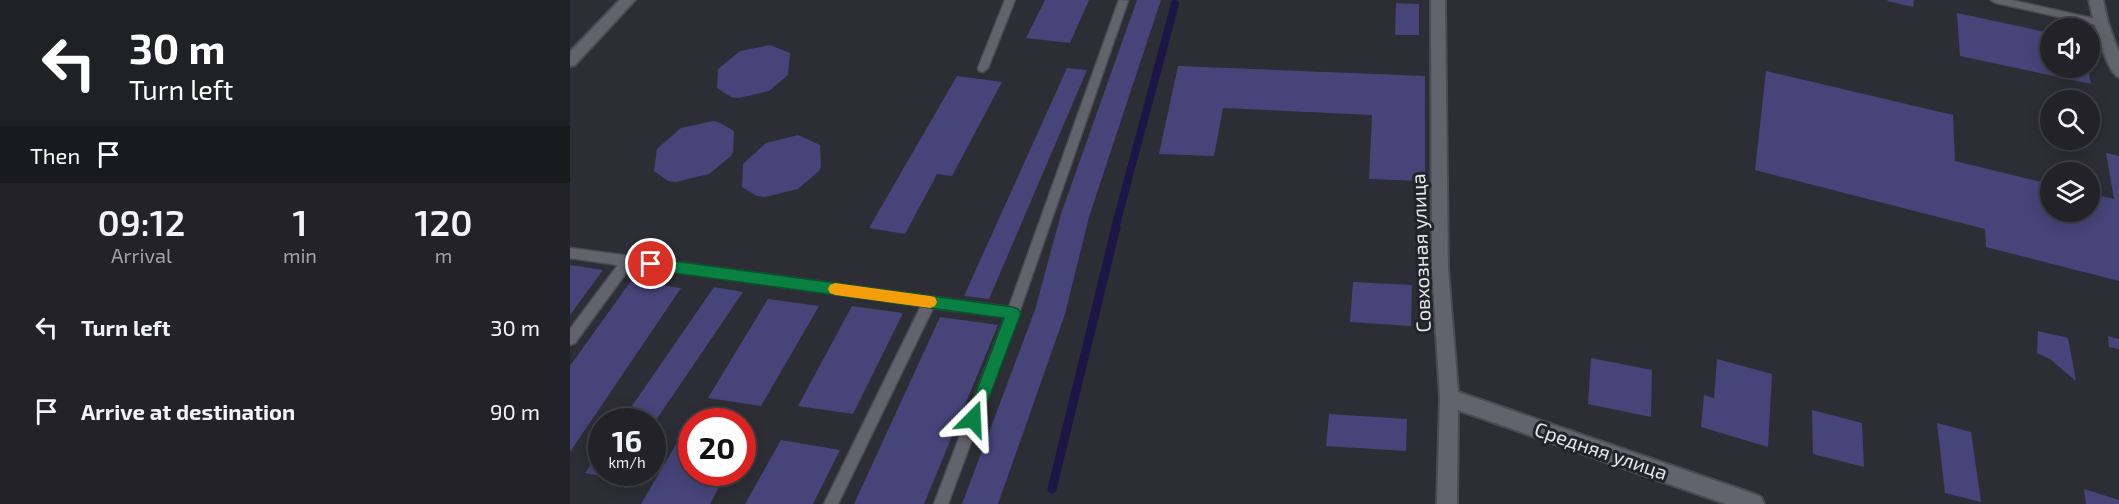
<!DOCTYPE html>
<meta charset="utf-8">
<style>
:root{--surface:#222228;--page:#2e2f34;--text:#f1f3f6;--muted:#a2a4a8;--line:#3f3f45}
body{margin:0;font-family:"Exo 2",sans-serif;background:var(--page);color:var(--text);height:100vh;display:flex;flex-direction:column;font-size:22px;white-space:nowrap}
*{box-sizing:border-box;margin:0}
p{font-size:20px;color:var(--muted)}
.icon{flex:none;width:33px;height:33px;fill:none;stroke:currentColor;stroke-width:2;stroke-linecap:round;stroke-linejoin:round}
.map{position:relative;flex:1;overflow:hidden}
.details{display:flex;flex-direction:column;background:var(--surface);width:570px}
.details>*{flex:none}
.banner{background:#202124;color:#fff;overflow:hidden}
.controls{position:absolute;left:1470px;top:18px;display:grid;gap:12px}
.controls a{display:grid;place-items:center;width:60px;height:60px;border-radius:50%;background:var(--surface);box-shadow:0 3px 15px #0003,0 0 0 2px var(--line);font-size:30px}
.speed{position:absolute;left:18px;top:408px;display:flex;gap:12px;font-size:30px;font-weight:700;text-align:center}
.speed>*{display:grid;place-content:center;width:78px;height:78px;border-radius:50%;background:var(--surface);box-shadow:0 3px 15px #0003,0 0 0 2px var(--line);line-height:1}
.speed small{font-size:15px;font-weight:400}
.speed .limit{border:9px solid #d22;background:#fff;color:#111}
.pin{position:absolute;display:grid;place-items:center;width:51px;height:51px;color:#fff;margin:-26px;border:3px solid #fff;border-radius:50%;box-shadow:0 2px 6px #0007}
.me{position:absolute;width:66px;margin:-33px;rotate:21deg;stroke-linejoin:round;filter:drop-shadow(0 0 4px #0008)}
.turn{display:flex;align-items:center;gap:21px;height:126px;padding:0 30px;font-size:27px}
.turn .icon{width:78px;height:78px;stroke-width:2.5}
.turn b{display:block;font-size:42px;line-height:51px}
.then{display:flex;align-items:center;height:57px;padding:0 30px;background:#0003;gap:12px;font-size:22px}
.eta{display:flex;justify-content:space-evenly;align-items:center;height:102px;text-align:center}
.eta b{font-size:36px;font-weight:600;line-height:42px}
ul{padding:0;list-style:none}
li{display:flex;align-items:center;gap:18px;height:84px;padding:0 30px}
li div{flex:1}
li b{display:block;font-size:22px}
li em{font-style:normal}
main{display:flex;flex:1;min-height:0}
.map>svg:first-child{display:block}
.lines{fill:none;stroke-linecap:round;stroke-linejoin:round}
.stream-far1{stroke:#1c1546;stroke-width:8}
.stream{stroke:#1c1546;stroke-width:9}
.building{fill:#47447a}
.service-casing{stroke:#4b4b53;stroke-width:3}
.minor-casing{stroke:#4b4b53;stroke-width:4}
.service{fill:#62636c;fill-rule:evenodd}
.minor{fill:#62636c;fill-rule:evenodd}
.route{fill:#0b8043;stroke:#07532c;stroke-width:1.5}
.slow{fill:#f59e0b}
.labels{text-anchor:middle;stroke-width:6;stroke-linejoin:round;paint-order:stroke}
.street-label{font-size:20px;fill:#e6e6eb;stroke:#23232b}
</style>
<main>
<section class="details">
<div class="banner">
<div class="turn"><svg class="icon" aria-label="left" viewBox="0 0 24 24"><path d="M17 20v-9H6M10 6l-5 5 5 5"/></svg><div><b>30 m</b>Turn left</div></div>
<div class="then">Then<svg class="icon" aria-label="arrive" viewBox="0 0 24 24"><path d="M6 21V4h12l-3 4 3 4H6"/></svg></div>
</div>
<div class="eta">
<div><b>09:12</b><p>Arrival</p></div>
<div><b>1</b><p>min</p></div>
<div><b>120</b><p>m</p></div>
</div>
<ul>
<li><svg class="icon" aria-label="left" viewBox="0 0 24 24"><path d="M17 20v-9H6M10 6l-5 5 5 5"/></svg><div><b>Turn left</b></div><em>30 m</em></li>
<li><svg class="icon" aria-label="arrive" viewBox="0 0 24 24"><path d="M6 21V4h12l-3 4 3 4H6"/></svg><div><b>Arrive at destination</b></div><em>90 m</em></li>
</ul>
</section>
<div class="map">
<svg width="1549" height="504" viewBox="0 0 1549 504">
<rect width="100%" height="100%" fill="#2d2d35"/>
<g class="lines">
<path class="stream-far1" d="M545,228L605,4"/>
<path class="stream" d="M482,489L546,227"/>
</g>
<g class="building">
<path d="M475,0H519L500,43L456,38Z"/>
<path d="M567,0H591L519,217L495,314L428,504H392L465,310L491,214Z"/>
<path d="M1344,0L1343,7L1317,1L1318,0Z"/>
<path d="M826,3L849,4V35H825Z"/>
<path d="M1387,13L1480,33V68H1518L1521,84L1390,56Z"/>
<path d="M200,45L220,53L218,75L199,91L168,98L161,97L147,88L148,69L170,51Z"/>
<path d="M608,66L855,76V181L799,179L802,115L653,108L644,156L589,154Z"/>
<path d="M497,68L517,70L419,299L394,296Z"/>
<path d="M1196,71L1383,115L1385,161L1480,184V212H1520V193L1544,199L1536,153L1549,156V281L1416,247L1415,229L1185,170Z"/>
<path d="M387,76L432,82L382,176L367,174L335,234L299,228Z"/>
<path d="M143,121L148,122L164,131L163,152L161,156L139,174L106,182L98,181L84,171L87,149L111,128Z"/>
<path d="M228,135L250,145L251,167L249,171L228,189L195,197L187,196L172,187L173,164L196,143Z"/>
<path d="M0,265L33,270L0,315Z"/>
<path d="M61,281L111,288L0,452V366Z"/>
<path d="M783,282L842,285L841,326L780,322Z"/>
<path d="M144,287L173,292L82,426V422H51Z"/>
<path d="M198,299L249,306L191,406L138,398Z"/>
<path d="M282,306L333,313L283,414L228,406Z"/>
<path d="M370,317L428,325L354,504H284Z"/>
<path d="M1468,331L1498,338L1506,381L1480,359L1467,353Z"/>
<path d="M1538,336L1549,339V349L1539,347Z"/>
<path d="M1021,358L1082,370L1081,417L1018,404Z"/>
<path d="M1147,359L1202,374L1198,447L1131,427L1134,395L1144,398Z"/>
<path d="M1242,410L1292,423L1294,467L1243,454Z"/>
<path d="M759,414L837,419L836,451L756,446Z"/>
<path d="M1367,423L1401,432L1411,502L1375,493Z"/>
<path d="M111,436L122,438V472H157L140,504H71Z"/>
<path d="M211,440L270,450L243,504H175Z"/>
<path d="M32,449V472H52L47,479L15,473Z"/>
<path d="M1514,489L1549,500V504H1516Z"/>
</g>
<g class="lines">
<g class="service-casing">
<g id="service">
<path d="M435,0H445L418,68L413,72L409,71L408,68Z"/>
<path d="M549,0L558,1L449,313L378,504H364L435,317L363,308L268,504H254L351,306L61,266L5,343L0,345V329L48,265L0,258V248L439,307Z"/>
<path d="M1421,0H1441L1531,20L1536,23L1531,26L1426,3Z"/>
</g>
</g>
<g class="minor-casing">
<g id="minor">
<path d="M50,0H65L5,65L0,66V52Z"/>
<path d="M861,0H875L878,269L888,392L1184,494L1191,497L1194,504H1156L888,410L887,504H867L870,398L862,269Z"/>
<path d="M1519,0H1533L1538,23L1549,53V77C1536,73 1522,15 1519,0Z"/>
</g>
</g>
<use href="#service" class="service"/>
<use href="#minor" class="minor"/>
</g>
<path class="route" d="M81,258L443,307L448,309L451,313L411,419L409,424L403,426L398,424L396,419L434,318L81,270L76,268L74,264L76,260Z"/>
<path class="slow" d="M265,283L360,296L365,297L367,302L365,306L360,308L265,295L260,293L258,289L260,285Z"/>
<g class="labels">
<g class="street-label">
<text transform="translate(851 253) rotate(-92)" y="7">Совхозная улица</text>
<text transform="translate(1031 451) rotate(19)" y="7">Средняя улица</text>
</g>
</g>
</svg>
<div class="controls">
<a><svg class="icon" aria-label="sound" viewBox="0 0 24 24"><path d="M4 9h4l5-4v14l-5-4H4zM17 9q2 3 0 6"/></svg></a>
<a><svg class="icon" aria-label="search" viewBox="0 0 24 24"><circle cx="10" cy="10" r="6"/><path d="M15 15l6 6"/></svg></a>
<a><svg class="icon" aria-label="layers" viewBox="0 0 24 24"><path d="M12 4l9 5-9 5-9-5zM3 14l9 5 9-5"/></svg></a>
</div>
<div class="speed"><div>16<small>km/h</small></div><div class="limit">20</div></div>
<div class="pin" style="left:81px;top:264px;background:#d93025"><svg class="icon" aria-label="arrive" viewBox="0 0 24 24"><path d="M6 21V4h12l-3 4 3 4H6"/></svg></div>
<svg class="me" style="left:403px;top:419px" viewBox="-20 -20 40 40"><path d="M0-17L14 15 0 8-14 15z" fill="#0b8043" stroke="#fff" stroke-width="4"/></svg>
</div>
</main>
